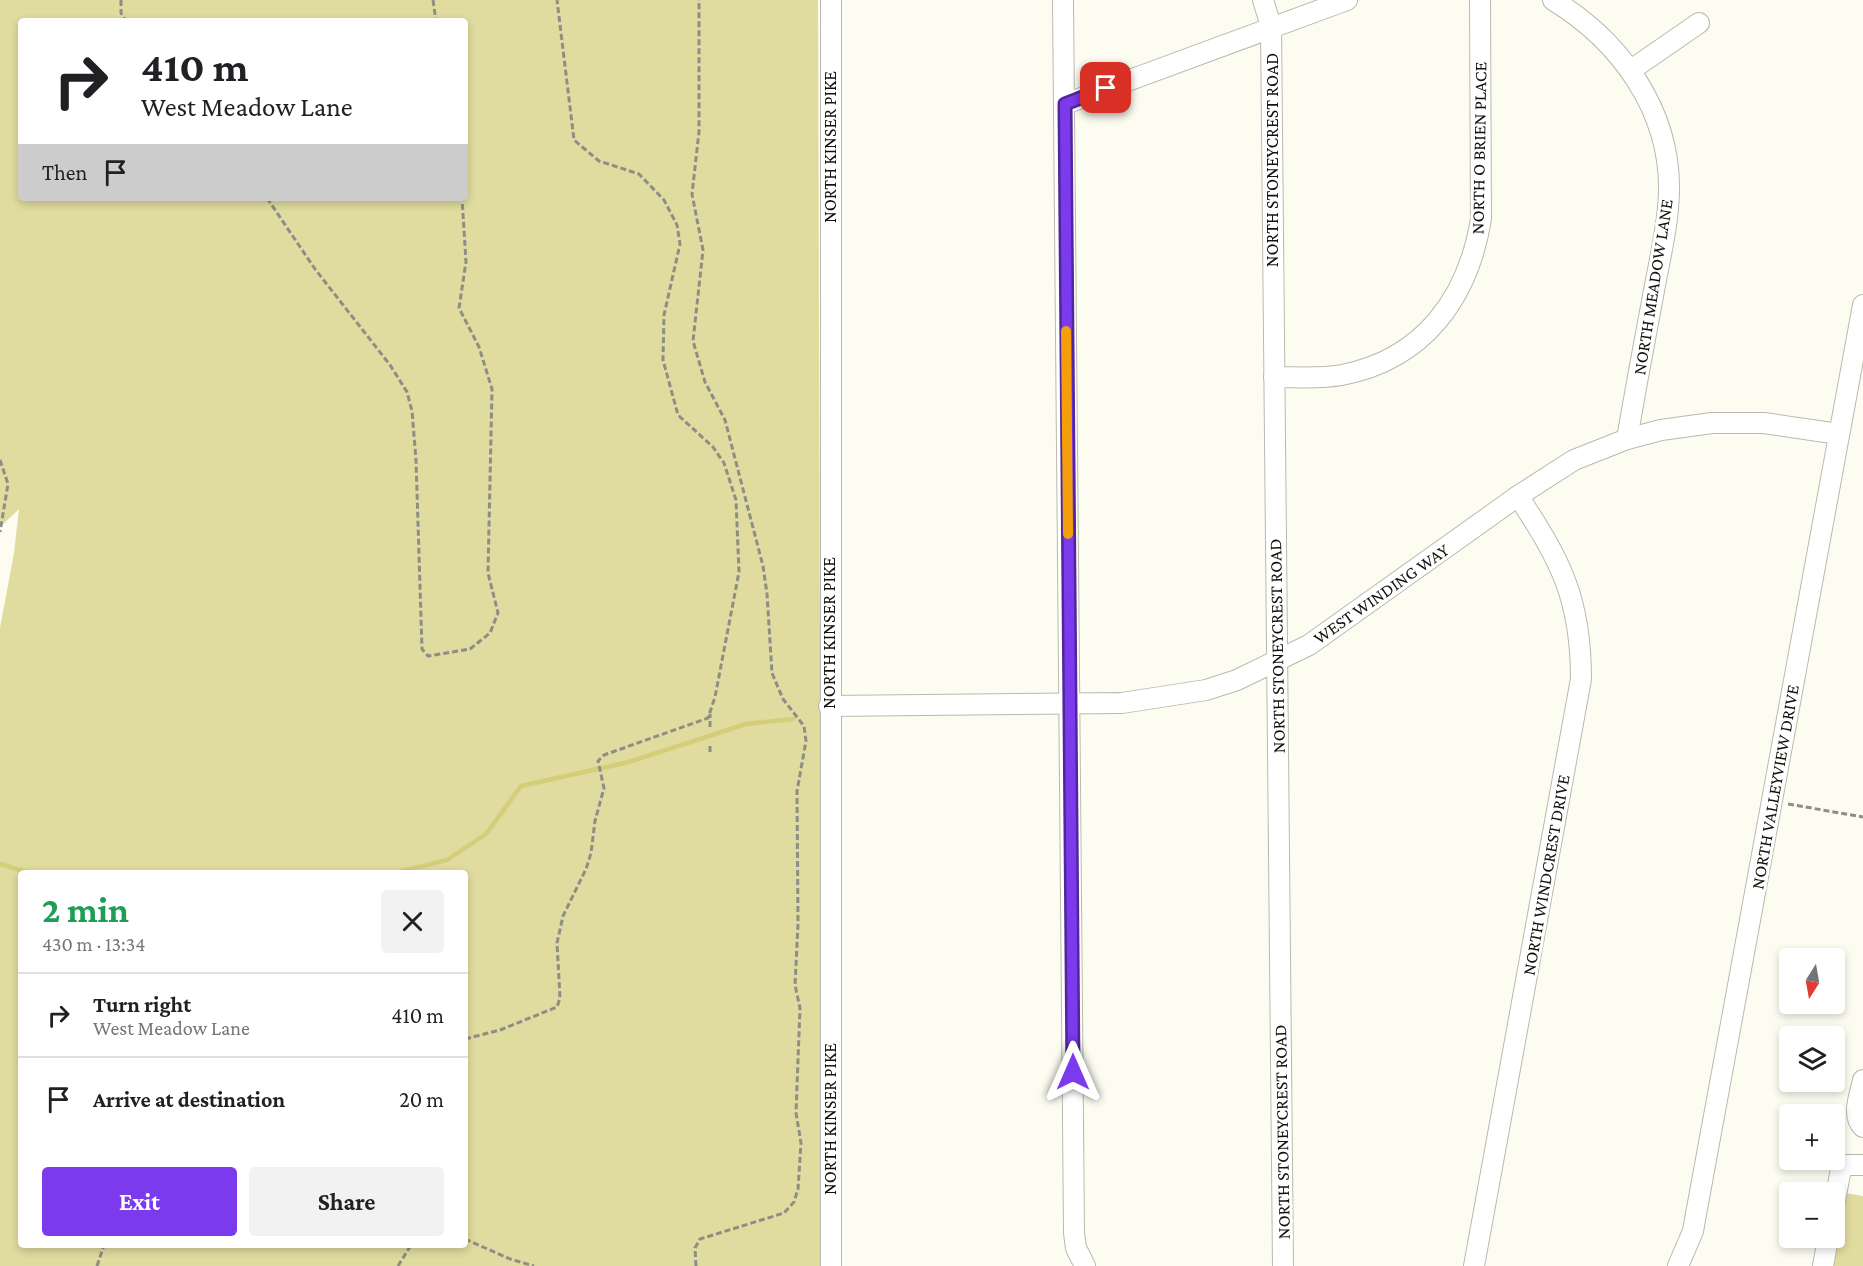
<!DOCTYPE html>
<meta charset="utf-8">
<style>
:root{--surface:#fff;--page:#f2f2f2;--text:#202124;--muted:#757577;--line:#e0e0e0;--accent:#7c3aed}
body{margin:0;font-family:"Crimson Pro",serif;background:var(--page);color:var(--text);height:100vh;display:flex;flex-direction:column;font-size:22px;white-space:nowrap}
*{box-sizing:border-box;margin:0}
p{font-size:20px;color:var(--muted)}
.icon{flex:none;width:33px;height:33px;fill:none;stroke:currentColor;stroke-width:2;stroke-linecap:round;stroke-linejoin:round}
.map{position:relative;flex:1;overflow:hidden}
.side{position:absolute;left:18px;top:870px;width:450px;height:378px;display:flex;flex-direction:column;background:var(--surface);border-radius:6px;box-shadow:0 3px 9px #0003}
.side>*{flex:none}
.hud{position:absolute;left:18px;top:18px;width:450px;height:183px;border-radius:6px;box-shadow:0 3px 9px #0003;background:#fff;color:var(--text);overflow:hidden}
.needle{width:39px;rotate:191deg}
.tools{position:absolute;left:1779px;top:948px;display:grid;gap:12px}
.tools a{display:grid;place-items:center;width:66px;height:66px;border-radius:6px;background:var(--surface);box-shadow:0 3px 9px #0003;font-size:30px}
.pin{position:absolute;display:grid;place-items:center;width:51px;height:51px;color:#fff;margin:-26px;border-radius:12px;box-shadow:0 3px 9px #0006}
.me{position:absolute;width:66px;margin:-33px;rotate:0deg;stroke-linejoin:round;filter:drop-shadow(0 0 4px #0008)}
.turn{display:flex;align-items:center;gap:21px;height:126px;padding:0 24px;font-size:27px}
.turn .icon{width:78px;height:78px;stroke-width:2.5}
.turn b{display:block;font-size:42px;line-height:51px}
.then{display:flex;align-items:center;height:57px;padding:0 24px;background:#0003;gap:12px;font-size:22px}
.round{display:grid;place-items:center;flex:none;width:63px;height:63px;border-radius:6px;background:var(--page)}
.summary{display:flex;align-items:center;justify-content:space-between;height:102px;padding:0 24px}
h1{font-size:36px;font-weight:700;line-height:45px;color:#1e9e55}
.action{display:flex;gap:12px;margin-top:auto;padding:12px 24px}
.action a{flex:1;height:69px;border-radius:6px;background:var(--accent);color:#fff;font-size:24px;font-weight:700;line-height:69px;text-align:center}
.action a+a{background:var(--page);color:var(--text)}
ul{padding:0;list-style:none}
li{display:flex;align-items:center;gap:18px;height:84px;padding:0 24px;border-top:2px solid var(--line)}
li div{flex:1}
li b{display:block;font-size:22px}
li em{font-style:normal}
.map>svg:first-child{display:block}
.green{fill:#e0db9e;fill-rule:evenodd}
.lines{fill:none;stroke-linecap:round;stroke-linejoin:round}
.stream{stroke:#d4ce7b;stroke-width:4.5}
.minor-casing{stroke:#bab9af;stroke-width:22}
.path{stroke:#8e8e86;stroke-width:3;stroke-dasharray:6 3;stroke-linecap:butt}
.minor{stroke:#fff;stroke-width:20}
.route-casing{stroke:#51269a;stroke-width:15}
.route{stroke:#7c3aed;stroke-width:10}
.slow{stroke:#f59e0b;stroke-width:10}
.labels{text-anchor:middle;stroke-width:6;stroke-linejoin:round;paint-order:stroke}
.street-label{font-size:18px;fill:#11110d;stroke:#fff}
</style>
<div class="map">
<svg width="1863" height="1266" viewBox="0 0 1863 1266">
<rect width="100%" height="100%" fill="#fcfcf1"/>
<g class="green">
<path d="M0,0H818L822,1266H0V628L14,553L19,509L0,527ZM21,21H465V198H21ZM21,873H465V1245H21Z"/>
<path d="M1827,1190L1863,1196V1266H1813L1818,1238H1834V1192Z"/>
</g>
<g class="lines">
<g class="stream">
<path d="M0,864L30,873"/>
<path d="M395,873L447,860L486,834L521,786L629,762L746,724L793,719"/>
</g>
<g class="minor-casing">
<g id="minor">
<path d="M831,0V1266"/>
<path d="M1063,0L1074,1233L1076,1248L1085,1266"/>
<path d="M1263,0L1271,26L1283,1266"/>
<path d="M1553,0C1620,41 1671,110 1669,193C1668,227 1659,262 1653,296C1644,344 1635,392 1627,439"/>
<path d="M1631,70L1699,23"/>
<path d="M1065,104L1347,0"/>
<path d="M1274,377C1296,377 1320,379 1342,375C1424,359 1468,298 1481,219L1480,0"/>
<path d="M829,706L1122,703L1206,690L1237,680L1309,645L1518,496L1574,460L1627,439L1661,430L1712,423H1764L1839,434"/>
<path d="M1863,1080C1860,1095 1851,1115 1863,1127"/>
<path d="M1834,1205L1841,1169L1848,1165H1863"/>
<path d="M1474,1266L1581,679C1581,599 1561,561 1518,496"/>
<path d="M1678,1266L1693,1231L1696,1214L1863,305"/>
<path d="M1823,1266L1828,1238"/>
</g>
</g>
<g class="path">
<path d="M121,0V13L126,21"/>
<path d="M433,0L436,21"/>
<path d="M267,198L315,269L390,365L407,392L412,411L416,460L422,649L428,656L470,649L490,633L498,613L488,573L492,389L479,347L459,308L466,262L462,198"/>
<path d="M0,460L8,484L0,532"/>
<path d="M710,727V714"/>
<path d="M710,752V745"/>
<path d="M1788,804L1863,817"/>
<path d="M465,1039L500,1030L557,1007L560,998L557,943L563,916L586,869L591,853L595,821L604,788L598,761L604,755L708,718L715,697L739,572L736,500L724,463L713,447L678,415L663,360L664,315L680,244L677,225L664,200L639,174L599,161L574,140L557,0"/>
<path d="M465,1239L510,1259L534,1266"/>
<path d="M97,1266L104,1245"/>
<path d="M398,1266L411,1245"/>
<path d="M696,1266L695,1248L700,1239L784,1213L794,1202L798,1189L801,1143L796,1113L800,1008L795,985L798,924L797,791L806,741L804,726L783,699L772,673L767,594L763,566L725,420L705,382L693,341L703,250L692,194L699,132V0"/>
</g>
<use href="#minor" class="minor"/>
</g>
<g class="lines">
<g class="route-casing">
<path id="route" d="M1073,1072L1065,104L1106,88"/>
</g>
<use href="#route" class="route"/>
<path class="slow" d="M1066,331L1068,534"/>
</g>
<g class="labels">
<g class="street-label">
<text transform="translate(830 147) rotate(-90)" y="6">NORTH KINSER PIKE</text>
<text transform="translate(1479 148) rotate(-89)" y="6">NORTH O BRIEN PLACE</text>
<text transform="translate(1272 160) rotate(-90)" y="6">NORTH STONEYCREST ROAD</text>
<text transform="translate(1653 287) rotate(-81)" y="6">NORTH MEADOW LANE</text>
<text transform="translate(1381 594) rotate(-35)" y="6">WEST WINDING WAY</text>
<text transform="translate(829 633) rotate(-90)" y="6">NORTH KINSER PIKE</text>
<text transform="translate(1277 646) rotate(-91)" y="6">NORTH STONEYCREST ROAD</text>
<text transform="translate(1775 787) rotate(-80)" y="6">NORTH VALLEYVIEW DRIVE</text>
<text transform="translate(1546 875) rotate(-80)" y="6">NORTH WINDCREST DRIVE</text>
<text transform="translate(830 1119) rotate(-90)" y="6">NORTH KINSER PIKE</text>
<text transform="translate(1282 1132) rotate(-91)" y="6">NORTH STONEYCREST ROAD</text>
</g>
</g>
</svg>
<div class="tools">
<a><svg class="needle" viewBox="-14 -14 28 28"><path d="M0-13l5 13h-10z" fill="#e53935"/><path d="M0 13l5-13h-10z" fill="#757577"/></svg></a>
<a><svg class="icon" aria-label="layers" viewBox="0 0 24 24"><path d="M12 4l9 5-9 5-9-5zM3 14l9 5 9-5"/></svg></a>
<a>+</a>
<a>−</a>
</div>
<div class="pin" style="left:1106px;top:88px;background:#d93025"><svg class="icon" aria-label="arrive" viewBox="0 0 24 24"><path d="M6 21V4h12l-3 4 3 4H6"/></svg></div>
<svg class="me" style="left:1073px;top:1072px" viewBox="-20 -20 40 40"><path d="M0-17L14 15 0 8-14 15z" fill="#7c3aed" stroke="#fff" stroke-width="4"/></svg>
<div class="hud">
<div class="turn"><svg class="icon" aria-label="right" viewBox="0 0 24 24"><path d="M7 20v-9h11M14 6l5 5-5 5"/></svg><div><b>410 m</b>West Meadow Lane</div></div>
<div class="then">Then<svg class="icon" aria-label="arrive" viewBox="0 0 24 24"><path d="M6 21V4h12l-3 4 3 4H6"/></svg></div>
</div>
<section class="side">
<div class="summary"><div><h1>2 min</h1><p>430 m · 13:34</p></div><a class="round"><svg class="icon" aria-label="close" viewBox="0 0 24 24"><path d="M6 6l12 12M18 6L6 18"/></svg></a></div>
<ul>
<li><svg class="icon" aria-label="right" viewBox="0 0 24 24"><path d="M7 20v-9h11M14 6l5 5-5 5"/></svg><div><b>Turn right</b><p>West Meadow Lane</p></div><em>410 m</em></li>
<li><svg class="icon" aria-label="arrive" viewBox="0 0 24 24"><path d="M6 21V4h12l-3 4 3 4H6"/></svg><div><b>Arrive at destination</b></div><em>20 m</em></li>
</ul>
<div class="action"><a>Exit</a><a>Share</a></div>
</section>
</div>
